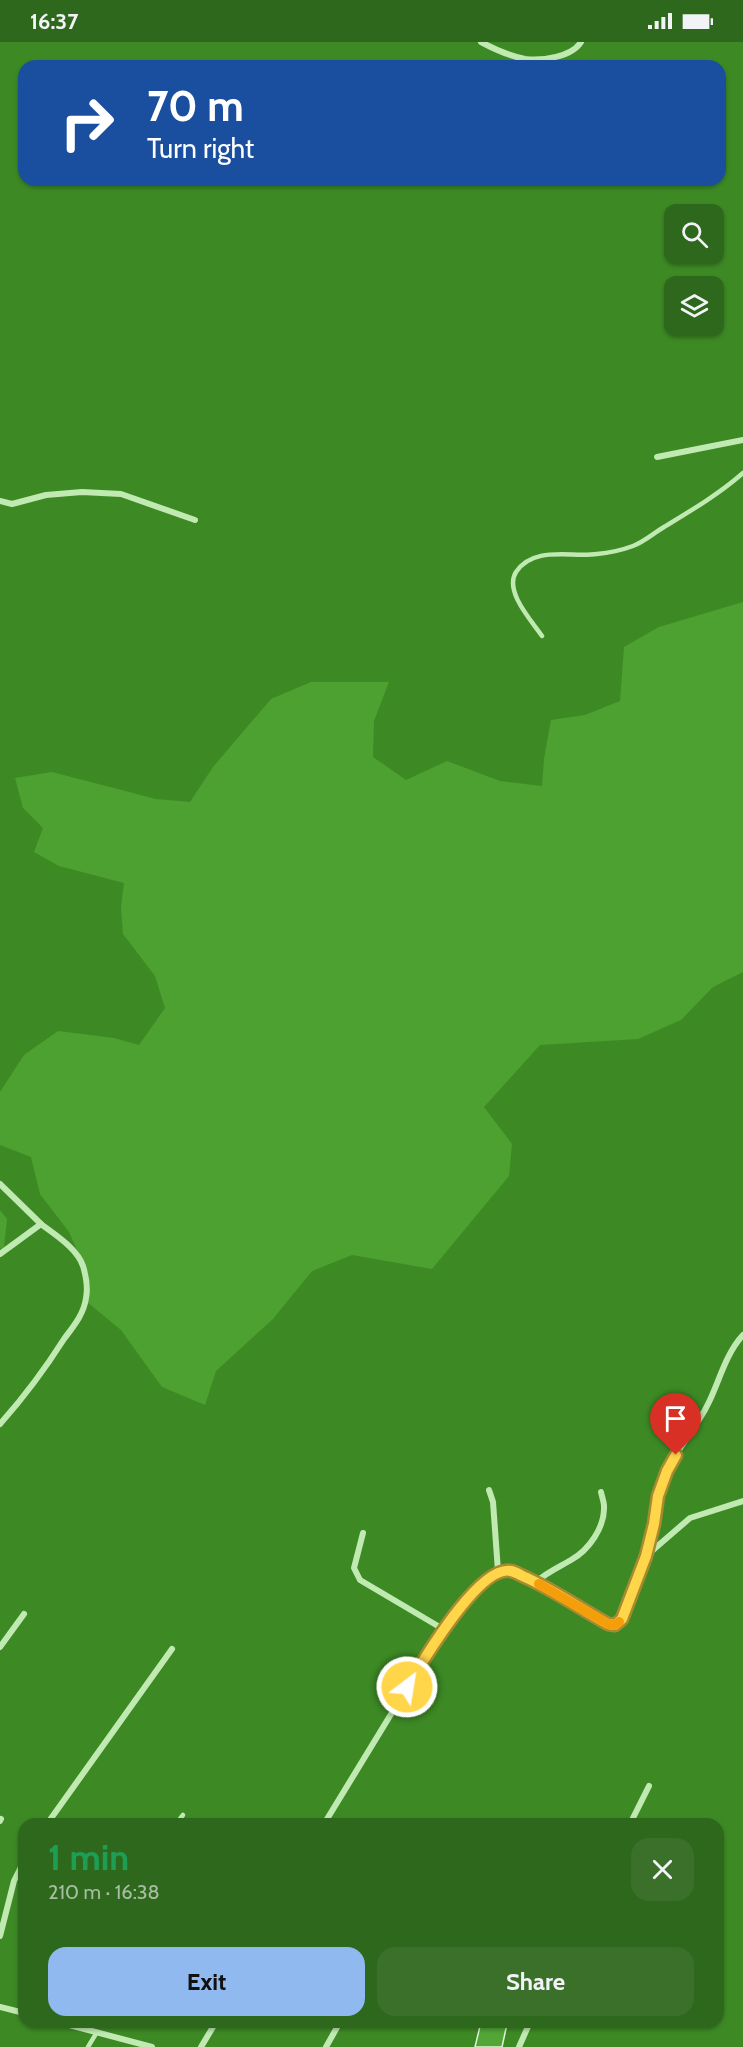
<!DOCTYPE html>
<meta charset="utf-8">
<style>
:root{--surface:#2e681c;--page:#3a7029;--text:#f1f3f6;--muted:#a7bea3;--accent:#90b9f0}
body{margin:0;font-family:Cabin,sans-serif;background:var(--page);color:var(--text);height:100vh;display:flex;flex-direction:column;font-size:22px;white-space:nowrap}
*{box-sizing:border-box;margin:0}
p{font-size:20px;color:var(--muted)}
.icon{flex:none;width:33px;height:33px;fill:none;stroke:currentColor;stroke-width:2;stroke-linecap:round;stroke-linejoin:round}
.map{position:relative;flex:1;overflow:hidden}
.side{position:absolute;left:18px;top:1776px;width:706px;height:210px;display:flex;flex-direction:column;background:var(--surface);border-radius:18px;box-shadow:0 2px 4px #0004}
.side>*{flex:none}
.guide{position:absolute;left:18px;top:18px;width:708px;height:126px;border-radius:18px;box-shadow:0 2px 4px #0004;background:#1a4fa0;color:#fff;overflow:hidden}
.fabs{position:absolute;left:664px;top:162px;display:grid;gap:12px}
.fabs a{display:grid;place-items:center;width:60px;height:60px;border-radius:12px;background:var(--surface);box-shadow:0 2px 4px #0004;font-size:30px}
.pin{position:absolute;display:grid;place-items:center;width:51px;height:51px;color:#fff;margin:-62px -26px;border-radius:50% 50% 50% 0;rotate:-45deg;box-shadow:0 0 6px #0007}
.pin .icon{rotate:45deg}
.me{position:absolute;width:66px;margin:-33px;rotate:31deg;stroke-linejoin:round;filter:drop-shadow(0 0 4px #0008)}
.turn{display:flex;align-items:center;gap:21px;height:126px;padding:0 30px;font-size:27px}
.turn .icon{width:78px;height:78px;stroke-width:2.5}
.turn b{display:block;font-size:42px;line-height:51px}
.round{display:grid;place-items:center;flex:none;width:63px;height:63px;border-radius:18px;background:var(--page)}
.headline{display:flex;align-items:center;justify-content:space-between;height:102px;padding:0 30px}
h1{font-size:36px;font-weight:700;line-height:45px;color:#1e9e55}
.action{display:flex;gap:12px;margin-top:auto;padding:12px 30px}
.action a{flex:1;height:69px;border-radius:18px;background:var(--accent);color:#111;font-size:24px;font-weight:700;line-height:69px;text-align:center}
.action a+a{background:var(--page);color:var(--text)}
.status{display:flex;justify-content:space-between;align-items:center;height:42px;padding:0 30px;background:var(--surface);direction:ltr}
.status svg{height:16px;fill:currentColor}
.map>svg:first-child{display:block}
.green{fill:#4ca130}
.building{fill:#51a636;stroke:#dff7d7;stroke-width:1.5}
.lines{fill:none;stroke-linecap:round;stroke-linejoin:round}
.service{stroke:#c0eab2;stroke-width:4.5}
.minor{stroke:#c0eab2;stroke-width:6}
.route-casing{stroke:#a68a30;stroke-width:15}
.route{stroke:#ffd54a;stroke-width:10}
.slow{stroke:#f59e0b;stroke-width:10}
</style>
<div class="status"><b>16:37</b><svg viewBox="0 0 49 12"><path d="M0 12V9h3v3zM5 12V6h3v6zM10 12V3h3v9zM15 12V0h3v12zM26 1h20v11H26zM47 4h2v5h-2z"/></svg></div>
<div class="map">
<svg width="743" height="2005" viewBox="0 0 743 2005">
<rect width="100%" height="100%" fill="#3d8a25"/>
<g class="green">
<path d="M743,560V930L713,945L681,978L638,997L540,1003L484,1065L512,1102L509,1134L432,1227L352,1213L312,1229L273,1277L216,1329L205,1363L162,1345L121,1288L87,1260L82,1220L69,1190L40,1152L31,1115L0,1103V1050L24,1013L58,989L114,996L139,1003L165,966L155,934L123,892L121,865L124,841L59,824L34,810L43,786L23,766L15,736L52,730L156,757L190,760L213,725L271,657L311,640H389L374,679L373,715L406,738L447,719L500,739L542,744L544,717L551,678L585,673L620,659L624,605L659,585Z"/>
<path d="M0,1168L7,1177L4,1205L0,1207Z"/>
</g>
<path class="building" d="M481,1980L507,1982L502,2005H475Z"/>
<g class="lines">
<g class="service">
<path d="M542,594C531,578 504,549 516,530C534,503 572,516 597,512C609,511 622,508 633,504C644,500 654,491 664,485C692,468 719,452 743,431"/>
<path d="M176,1782L183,1773"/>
<path d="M88,2005L97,1990"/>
</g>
<g class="minor">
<path d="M481,0C494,7 510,14 525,17C542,19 572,15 581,0"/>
<path d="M657,415L743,398"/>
<path d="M0,459L12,462L46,453L82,450L121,452L195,478"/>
<path d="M0,1142L41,1182L0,1212"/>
<path d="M0,1382C24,1355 45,1327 64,1297C73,1285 84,1272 86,1256C88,1246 86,1234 83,1224C77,1206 55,1193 41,1182"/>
<path d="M489,1448L493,1460L498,1529"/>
<path d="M363,1491L354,1526L360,1538L443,1587"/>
<path d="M646,1513C653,1485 655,1455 667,1429C678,1405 697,1385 708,1362C719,1340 726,1311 743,1293"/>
<path d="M536,1540C547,1530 559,1525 571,1518C589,1508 605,1485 604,1464C604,1460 602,1455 601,1450"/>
<path d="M0,1605L24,1572"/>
<path d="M0,1779L1,1777"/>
<path d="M47,1782L172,1607"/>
<path d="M324,1782L443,1587L487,1537L498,1529H510L536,1540L608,1582L615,1583L622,1577L646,1514L690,1476L743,1459"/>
<path d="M630,1782L649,1744"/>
<path d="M0,1894L14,1839L24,1819"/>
<path d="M0,1965L24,1971"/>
<path d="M58,1980L152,2005"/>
<path d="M201,2005L216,1980"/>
<path d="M326,2005L340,1980"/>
<path d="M519,2005L530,1980"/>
</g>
</g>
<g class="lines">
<g class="route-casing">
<path id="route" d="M407,1645C422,1621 479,1522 511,1529C516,1530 522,1534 527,1536C555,1549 581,1567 608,1582L615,1583L622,1577L646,1514L654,1482L658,1454L667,1429L676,1413"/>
</g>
<use href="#route" class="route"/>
<path class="slow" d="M539,1542L608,1582L615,1583L619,1580"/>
</g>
</svg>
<div class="fabs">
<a><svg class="icon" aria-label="search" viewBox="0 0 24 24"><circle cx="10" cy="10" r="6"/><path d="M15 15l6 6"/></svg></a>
<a><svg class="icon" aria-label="layers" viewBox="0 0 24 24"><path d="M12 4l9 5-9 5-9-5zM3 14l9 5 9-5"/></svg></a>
</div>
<div class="pin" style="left:676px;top:1413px;background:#d93025"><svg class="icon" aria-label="arrive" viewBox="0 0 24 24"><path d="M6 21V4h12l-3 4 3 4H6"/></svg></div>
<svg class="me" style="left:407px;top:1645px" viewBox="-20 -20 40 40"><circle r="17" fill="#ffd54a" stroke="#fff" stroke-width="3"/><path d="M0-11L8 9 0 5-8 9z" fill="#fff"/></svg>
<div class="guide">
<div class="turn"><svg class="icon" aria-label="right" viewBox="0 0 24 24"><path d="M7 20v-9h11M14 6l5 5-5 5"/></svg><div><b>70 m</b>Turn right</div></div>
</div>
<section class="side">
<div class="headline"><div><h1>1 min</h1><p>210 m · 16:38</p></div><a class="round"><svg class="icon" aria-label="close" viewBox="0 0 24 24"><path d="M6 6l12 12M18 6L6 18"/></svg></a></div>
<div class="action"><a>Exit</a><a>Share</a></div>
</section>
</div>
